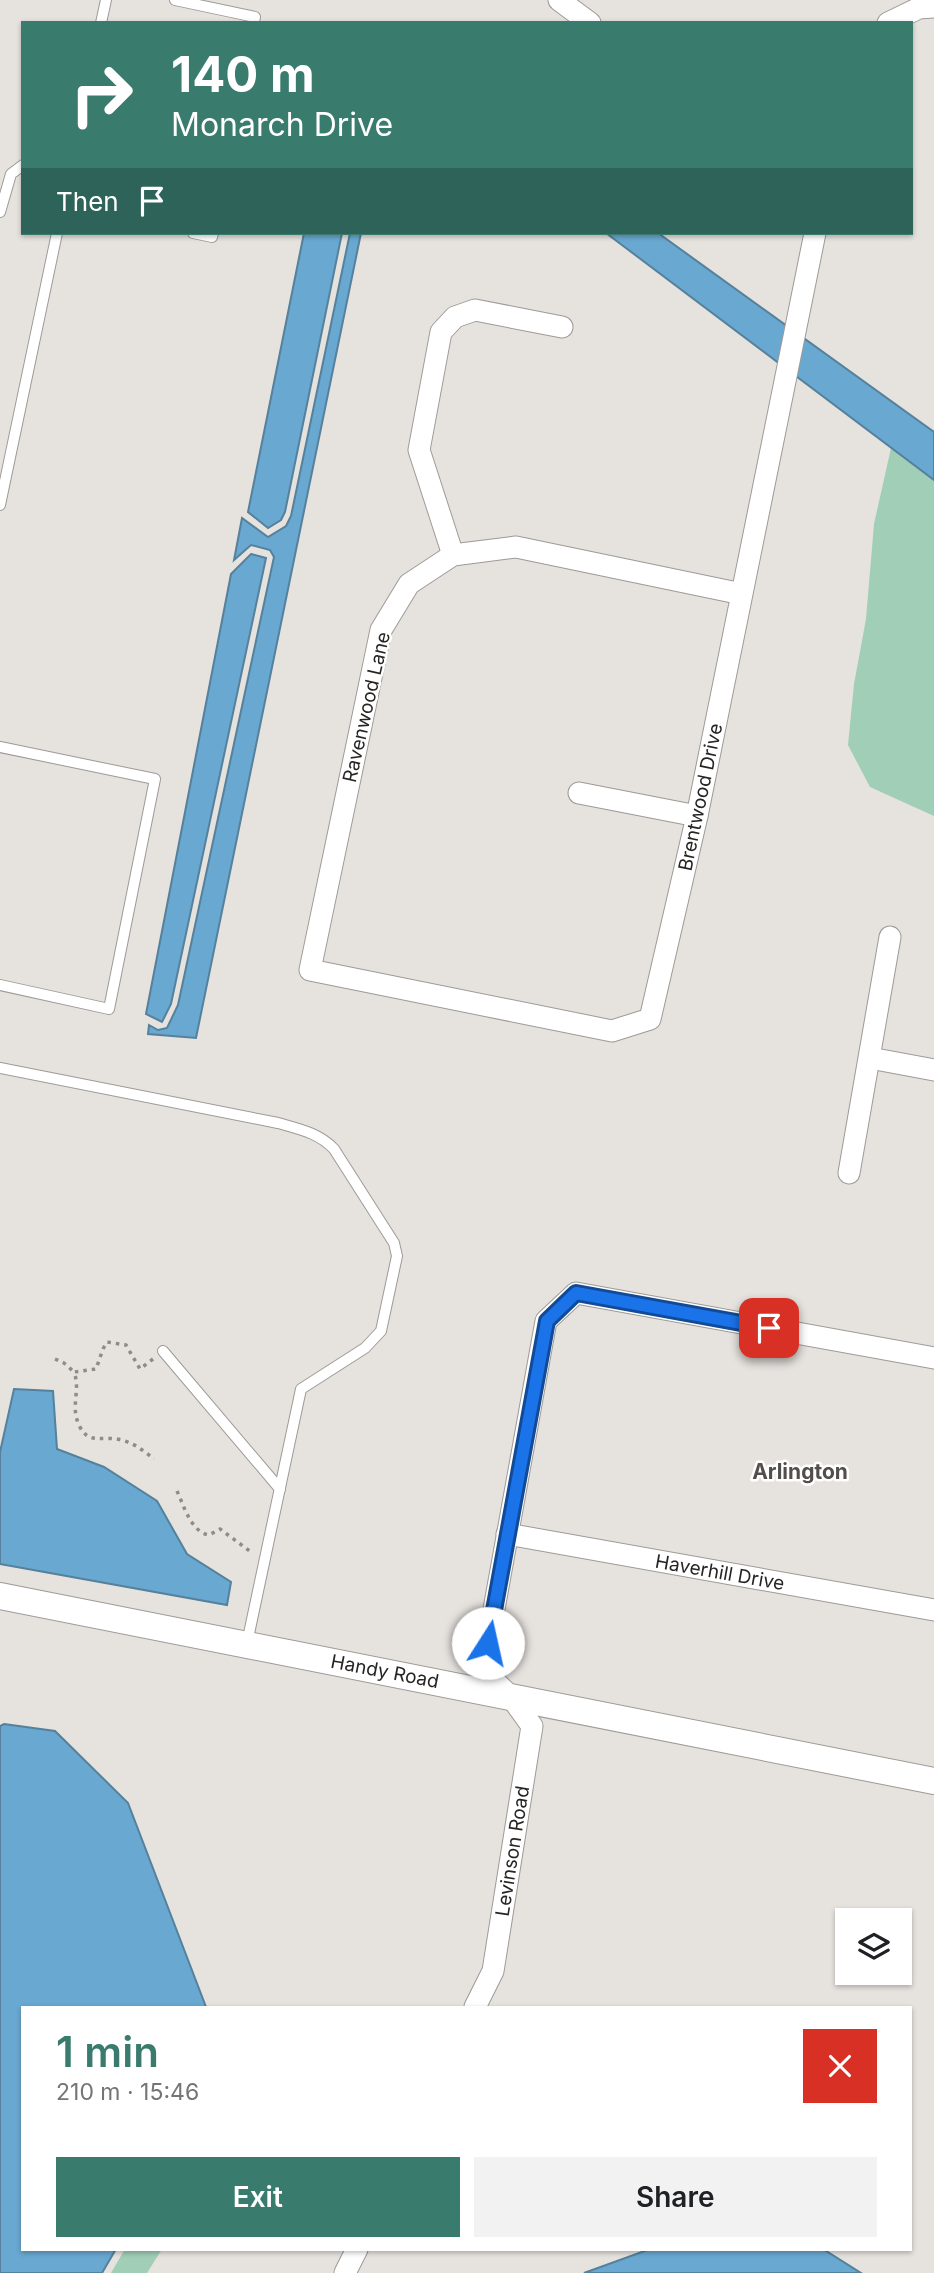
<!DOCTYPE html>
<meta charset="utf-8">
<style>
:root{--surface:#fff;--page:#f2f2f2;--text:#202124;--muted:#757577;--accent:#397c6e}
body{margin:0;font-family:Inter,sans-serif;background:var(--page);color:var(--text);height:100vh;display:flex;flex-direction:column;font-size:26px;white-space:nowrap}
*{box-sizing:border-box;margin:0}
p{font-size:23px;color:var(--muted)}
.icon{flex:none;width:38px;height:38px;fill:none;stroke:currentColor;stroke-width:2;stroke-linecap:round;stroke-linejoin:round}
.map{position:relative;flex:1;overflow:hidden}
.drawer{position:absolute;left:21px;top:2006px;width:891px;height:245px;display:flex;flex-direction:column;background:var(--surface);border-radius:0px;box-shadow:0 2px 5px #0004}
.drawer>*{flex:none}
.guide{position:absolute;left:21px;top:21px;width:892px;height:214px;border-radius:0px;box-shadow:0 2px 5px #0004;background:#397c6e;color:#fff;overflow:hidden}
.fabs{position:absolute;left:835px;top:1908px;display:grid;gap:14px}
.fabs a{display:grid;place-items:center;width:77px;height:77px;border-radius:0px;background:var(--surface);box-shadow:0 2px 5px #0004;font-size:35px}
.pin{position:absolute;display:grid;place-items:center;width:60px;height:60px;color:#fff;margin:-30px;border-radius:14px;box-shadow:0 4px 10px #0006}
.me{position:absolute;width:77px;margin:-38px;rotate:10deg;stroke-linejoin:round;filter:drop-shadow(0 0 5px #0008)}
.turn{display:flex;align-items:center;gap:24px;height:147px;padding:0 35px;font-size:32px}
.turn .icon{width:91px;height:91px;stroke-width:2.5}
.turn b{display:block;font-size:49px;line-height:60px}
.then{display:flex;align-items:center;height:66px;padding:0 35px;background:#0003;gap:14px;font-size:26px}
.round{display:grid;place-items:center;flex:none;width:74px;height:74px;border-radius:0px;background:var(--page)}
.overview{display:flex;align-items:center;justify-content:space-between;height:119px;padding:0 35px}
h1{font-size:42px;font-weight:600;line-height:52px;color:var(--accent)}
.primary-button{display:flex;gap:14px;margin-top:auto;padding:14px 35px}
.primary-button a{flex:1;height:80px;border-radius:0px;background:var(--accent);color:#fff;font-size:28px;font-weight:600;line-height:80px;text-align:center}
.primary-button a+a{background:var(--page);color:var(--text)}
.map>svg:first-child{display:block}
.green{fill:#a0ceb6}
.water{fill:#69a8d0;stroke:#55819c;stroke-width:2}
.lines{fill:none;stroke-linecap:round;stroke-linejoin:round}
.service-casing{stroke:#9e9a97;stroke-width:12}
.minor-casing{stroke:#9e9a97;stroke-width:23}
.tertiary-casing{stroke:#9e9a97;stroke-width:28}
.path{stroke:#8e8b88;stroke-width:3.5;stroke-dasharray:3.5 5;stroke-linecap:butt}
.service{stroke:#fff;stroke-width:10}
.minor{stroke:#fff;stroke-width:21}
.tertiary{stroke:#fff;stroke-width:26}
.route-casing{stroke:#114b97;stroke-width:18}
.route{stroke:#1a73e8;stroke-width:12}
.labels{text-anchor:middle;stroke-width:5;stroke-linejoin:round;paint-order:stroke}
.street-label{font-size:19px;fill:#272524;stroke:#fff}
.neighbourhood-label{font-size:21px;font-weight:bold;fill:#524e4b;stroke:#fff}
</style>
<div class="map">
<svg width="934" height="2273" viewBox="0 0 934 2273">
<rect width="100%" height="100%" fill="#e6e2de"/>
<g class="green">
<path d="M891,448L934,480V816L870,787L848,745L854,684L866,619L874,524Z"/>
<path d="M125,2249H162L147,2273H111Z"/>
</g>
<g class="water">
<path d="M304,233H342L285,512L281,520L268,528L248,512Z"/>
<path d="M350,233H361L196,1038L148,1034L149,1025L158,1030L167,1028L178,1005L274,557L270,550L251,545L234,560L242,518L268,537L286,526L291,516Z"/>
<path d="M606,233H658L934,432V480Z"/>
<path d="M251,554L266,558L171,1004L162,1022L146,1014L231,574Z"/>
<path d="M14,1389L53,1391L57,1449L104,1467L157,1501L187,1554L231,1582L227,1605L0,1564V1452Z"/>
<path d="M4,1724L55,1731L128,1803L206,2007H23V2249H116L102,2273H0V1726Z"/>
<path d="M650,2249H823L861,2273H584Z"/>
</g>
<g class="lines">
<g class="service-casing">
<g id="service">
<path d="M175,0L255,17L254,23"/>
<path d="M101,23L106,0"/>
<path d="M0,212L11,174L23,165"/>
<path d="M193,233L212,237L213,233"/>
<path d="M0,505L57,233"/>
<path d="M0,747L155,779L109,1009L0,985"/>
<path d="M0,1068L278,1123C299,1129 319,1133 334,1149L394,1243L397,1256L381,1331L365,1348L301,1389L247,1643"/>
<path d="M163,1351L280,1489"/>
</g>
</g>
<g class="minor-casing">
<g id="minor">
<path d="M559,0L590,23"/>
<path d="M888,23L919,8L934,7"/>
<path d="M453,555L419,450L441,332L455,317L475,310L562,327"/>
<path d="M742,594L516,547L453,555L409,584L381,630L310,970L612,1031L650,1019L697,816L815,233"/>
<path d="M579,793L697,816"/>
<path d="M870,1058L934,1070"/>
<path d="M849,1173L890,937"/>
<path d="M507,1534L934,1610"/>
<path d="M475,2007L493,1971L532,1726L511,1697L483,1670L546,1321L576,1293L934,1358"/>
<path d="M345,2273L357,2249"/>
</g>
</g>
<g class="tertiary-casing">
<path id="tertiary" d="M0,1596L934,1781"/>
</g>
<g class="path">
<path d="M55,1359L64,1363L74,1372"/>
<path d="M153,1359L140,1369L126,1345L107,1342L103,1349L96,1369L74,1372C81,1390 70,1406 79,1425C88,1446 104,1435 121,1440C134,1443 144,1451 154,1459"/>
<path d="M177,1491C184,1506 191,1532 209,1535L220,1529L251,1552"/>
</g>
<use href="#service" class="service"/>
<use href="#minor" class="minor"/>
<use href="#tertiary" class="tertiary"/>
</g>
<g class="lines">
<g class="route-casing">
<path id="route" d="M488,1643L547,1321L576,1293L769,1328"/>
</g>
<use href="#route" class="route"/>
</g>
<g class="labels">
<g class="street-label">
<text transform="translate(366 707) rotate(-77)" y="7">Ravenwood Lane</text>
<text transform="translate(700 797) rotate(-78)" y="7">Brentwood Drive</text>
<text transform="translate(720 1572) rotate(10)" y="7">Haverhill Drive</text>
<text transform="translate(385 1671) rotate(11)" y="7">Handy Road</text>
<text transform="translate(512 1851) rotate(-81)" y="7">Levinson Road</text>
</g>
<g class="neighbourhood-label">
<text x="800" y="1479">Arlington</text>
</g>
</g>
</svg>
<div class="fabs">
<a><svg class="icon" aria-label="layers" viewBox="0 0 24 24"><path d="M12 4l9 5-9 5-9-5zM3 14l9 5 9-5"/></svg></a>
</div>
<div class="pin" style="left:769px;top:1328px;background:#d93025"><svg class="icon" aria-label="arrive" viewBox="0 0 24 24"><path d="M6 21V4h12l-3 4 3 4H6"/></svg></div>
<svg class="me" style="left:488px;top:1643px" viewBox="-20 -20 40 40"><circle r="19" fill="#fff"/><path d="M0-13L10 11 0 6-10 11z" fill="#1a73e8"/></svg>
<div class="guide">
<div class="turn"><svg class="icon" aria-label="right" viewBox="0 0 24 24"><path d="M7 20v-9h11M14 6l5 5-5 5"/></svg><div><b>140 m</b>Monarch Drive</div></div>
<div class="then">Then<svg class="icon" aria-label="arrive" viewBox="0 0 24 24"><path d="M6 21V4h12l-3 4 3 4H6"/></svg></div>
</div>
<section class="drawer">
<div class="overview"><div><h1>1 min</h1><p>210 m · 15:46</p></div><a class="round" style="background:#d93025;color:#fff"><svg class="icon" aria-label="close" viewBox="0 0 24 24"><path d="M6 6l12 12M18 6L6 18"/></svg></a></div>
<div class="primary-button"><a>Exit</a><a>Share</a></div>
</section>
</div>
